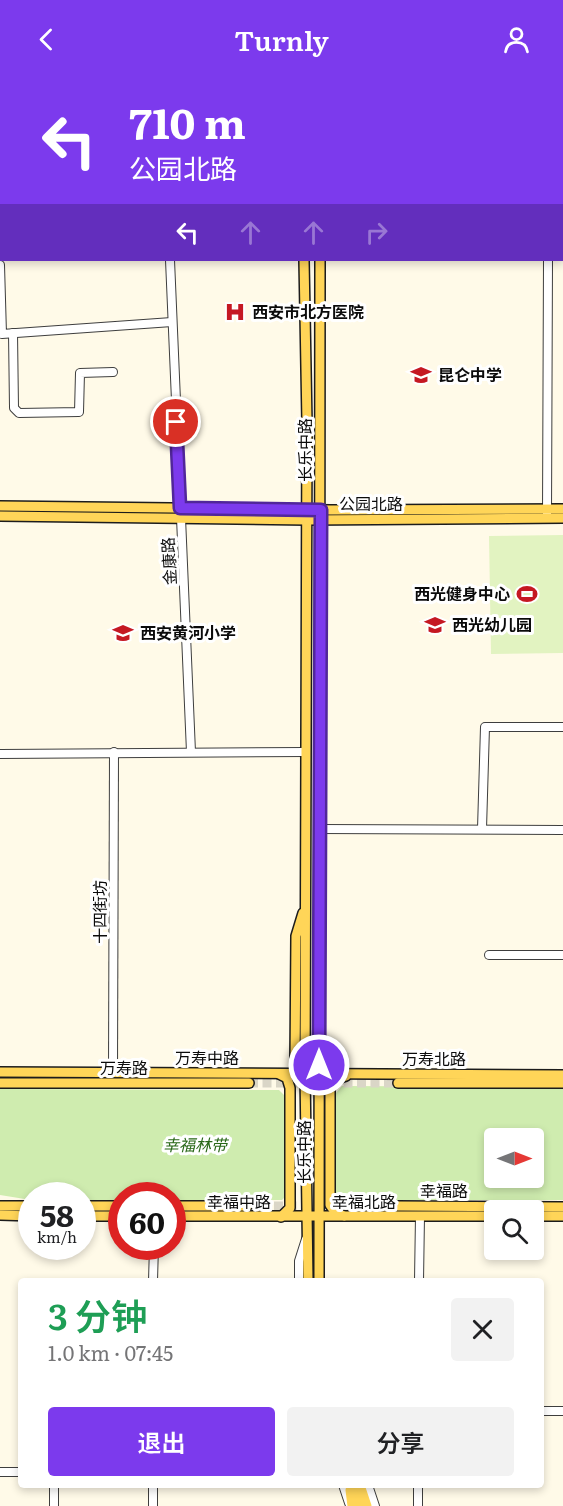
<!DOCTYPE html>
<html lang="zh">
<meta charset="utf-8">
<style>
:root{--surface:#fff;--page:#f2f2f2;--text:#202124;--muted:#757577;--accent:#7c3aed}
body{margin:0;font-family:Literata,"Noto Sans SC",serif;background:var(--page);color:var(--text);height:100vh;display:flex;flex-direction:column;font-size:22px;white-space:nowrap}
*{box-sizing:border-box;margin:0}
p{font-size:20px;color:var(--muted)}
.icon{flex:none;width:33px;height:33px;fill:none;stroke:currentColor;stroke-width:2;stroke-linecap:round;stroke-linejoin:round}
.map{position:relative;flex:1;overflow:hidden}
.panel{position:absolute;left:18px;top:1200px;width:526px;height:210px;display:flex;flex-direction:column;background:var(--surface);border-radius:6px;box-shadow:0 3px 9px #0003}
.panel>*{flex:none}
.hud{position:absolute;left:0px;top:0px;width:564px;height:183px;box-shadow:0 3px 9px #0003;background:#7c3aed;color:#fff;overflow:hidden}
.needle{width:39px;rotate:90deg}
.fabs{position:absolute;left:484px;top:1050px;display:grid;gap:12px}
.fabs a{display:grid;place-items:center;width:60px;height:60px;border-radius:6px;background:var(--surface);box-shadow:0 3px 9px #0003;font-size:30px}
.speed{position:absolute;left:18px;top:1104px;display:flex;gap:12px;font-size:30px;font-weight:700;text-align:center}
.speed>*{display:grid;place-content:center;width:78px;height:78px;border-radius:50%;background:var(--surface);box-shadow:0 3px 9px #0003;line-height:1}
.speed small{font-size:15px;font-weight:400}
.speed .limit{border:9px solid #d22;background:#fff;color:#111}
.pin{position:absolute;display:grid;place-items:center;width:51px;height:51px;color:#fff;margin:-26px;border:3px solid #fff;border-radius:50%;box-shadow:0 2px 6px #0007}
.me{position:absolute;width:66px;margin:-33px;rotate:0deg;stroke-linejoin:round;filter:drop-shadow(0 0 4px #0008)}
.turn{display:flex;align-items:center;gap:21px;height:126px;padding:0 30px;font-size:27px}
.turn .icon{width:78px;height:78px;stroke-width:2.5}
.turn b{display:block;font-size:42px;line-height:51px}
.lanes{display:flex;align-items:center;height:57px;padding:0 30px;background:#0003;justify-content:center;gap:30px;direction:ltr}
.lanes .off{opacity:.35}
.round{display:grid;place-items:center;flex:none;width:63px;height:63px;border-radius:6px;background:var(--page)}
.summary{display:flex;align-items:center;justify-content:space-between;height:102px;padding:0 30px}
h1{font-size:36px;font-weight:600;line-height:45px;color:#1e9e55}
.button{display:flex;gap:12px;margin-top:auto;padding:12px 30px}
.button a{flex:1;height:69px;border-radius:6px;background:var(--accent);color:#fff;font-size:24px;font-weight:600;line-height:69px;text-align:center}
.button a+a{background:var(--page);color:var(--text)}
header{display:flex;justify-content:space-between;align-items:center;height:78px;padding:0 30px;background:var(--accent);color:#fff;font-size:27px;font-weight:600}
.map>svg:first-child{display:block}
.green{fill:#cfecaf;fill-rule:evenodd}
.pitch{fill:#e2f3c1}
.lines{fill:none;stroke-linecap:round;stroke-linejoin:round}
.major-tunnel{stroke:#dad6c7;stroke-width:9;stroke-dasharray:9 4.5;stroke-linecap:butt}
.minor-casing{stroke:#3e3e3e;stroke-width:10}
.major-casing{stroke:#1c1c1c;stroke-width:12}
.minor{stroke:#fff;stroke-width:8}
.major{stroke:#ffd558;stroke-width:9}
.route-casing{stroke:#51269a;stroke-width:15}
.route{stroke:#7c3aed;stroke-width:10}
.labels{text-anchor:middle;stroke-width:6;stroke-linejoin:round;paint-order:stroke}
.poi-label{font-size:16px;font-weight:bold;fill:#0b0b0b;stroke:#fff;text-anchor:start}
.street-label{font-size:16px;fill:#0b0b0b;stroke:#fff}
.park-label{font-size:16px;font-style:italic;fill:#286717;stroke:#fff}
</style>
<header><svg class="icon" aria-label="back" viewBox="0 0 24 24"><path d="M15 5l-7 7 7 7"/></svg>Turnly<svg class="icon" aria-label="person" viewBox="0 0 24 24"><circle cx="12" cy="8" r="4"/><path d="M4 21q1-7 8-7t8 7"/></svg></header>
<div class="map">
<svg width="563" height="1428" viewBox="0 0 563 1428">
<rect width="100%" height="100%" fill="#fffae8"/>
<g class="green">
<path d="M342,1008L563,1009V1122H342L336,1119V1015ZM495,1060H534V1100H495Z"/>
<path d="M0,1011L279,1012L286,1019V1118L282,1122H173L172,1118H122L121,1122H83L82,1118H32L31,1122L0,1117Z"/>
</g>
<path class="pitch" d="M563,457V575L491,576L489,458Z"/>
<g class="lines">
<g class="major-tunnel">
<path d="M249,1005H398"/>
<path d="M247,1128H398"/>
</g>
<g class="minor-casing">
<g id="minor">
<path d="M63,2V0"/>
<path d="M170,2V0"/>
<path d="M562,155H563"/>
<path d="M0,159H2"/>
<path d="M170,182L191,674"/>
<path d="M0,187L2,256L172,244"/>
<path d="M13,255L14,330L19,335L79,334L80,295L113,294"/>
<path d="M547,436L548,182"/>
<path d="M0,676L306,674"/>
<path d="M319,751L563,752"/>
<path d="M482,751L485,649H563"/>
<path d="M489,877H563"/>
<path d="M113,994L114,674"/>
<path d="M153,1203L154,1168"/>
<path d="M299,1203V1183L306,1161"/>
<path d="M419,1203L420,1138"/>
<path d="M542,1333H563"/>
<path d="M0,1394H21"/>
<path d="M153,1407V1428"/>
<path d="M343,1407L349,1425"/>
<path d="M368,1407L375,1428"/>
<path d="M54,1428V1407"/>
<path d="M418,1428V1407"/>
</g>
</g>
<g class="major-casing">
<g id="major">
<path d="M319,0V2"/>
<path d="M305,2V0"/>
<path d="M304,182L307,345L305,995L308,1203"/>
<path d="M0,428L331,432L563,431"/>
<path d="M0,438L307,442L563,440"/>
<path d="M303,835L296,858L295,986L305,995"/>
<path d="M0,994L563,997"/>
<path d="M279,996L287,1000L290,1010V1130L281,1139"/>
<path d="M0,1005H249"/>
<path d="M398,1005H563"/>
<path d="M0,1128H32"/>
<path d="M82,1128H122"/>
<path d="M172,1128H247"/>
<path d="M398,1128L563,1129"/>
<path d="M0,1137L32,1138"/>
<path d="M82,1138H122"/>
<path d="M172,1138H495"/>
<path d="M344,1138L335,1134L330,1127V1011L334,1002L346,998"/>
<path d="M534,1138H563"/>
<path d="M319,1203L320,182"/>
<path d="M352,1407L359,1428"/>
<path d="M360,1407L367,1428"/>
<path d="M350,1412L352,1428"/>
</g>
</g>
<use href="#minor" class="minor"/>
<use href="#major" class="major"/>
</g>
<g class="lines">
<g class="route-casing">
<path id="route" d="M176,344L180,430L321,432L319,987"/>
</g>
<use href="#route" class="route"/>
</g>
<defs>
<g id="hospital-bare" transform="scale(1.62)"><path d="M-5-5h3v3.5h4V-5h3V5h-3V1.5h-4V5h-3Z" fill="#c51822" stroke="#fff" stroke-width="2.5" paint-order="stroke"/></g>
<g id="school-bare" transform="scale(1.62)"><path d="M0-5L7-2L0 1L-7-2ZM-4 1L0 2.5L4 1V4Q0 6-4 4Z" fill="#c51822" stroke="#fff" stroke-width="2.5" paint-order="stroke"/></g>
<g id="stadium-bare" transform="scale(1.62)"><path d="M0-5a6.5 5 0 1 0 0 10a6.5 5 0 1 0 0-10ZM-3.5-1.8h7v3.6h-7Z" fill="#c51822" stroke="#fff" stroke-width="2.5" paint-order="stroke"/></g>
</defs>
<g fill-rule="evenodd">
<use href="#hospital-bare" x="235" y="234"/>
<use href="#school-bare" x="421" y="297"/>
<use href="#stadium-bare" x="527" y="516"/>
<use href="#school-bare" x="435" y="547"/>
<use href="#school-bare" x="123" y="555"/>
</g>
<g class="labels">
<g class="poi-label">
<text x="252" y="240">西安市北方医院</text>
<text x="438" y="303">昆仑中学</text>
<text x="510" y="522" text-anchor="end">西光健身中心</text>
<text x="452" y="553">西光幼儿园</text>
<text x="140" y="561">西安黄河小学</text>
</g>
<g class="street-label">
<text transform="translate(305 372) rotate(-90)" y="6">长乐中路</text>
<text x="371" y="432">公园北路</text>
<text transform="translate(169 483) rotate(-93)" y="6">金康路</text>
<text transform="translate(100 834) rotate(-90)" y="6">十四街坊</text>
<text x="207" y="986">万寿中路</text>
<text x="434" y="987">万寿北路</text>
<text x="124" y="996">万寿路</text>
<text transform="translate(304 1074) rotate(-90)" y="6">长乐中路</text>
<text x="444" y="1119">幸福路</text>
<text x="239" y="1130">幸福中路</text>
<text x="364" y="1130">幸福北路</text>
</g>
<g class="park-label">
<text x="195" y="1073">幸福林带</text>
</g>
</g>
</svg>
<div class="fabs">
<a><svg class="needle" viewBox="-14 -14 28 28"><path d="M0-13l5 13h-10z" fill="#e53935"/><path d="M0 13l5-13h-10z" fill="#757577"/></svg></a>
<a><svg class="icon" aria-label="search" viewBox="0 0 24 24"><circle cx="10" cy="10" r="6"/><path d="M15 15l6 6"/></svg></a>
</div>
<div class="speed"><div>58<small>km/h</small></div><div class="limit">60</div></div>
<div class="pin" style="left:176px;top:344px;background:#d93025"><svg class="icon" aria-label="arrive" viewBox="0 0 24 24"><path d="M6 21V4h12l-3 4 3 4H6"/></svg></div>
<svg class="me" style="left:319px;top:987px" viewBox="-20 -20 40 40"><circle r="17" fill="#7c3aed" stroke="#fff" stroke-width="3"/><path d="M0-11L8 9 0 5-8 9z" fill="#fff"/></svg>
<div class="hud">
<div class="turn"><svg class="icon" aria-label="left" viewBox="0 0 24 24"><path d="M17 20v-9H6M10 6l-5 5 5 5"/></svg><div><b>710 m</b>公园北路</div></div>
<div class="lanes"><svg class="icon" aria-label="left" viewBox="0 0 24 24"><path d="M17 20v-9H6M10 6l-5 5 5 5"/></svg><svg class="icon off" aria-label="ahead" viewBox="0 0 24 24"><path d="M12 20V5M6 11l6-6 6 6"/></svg><svg class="icon off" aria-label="ahead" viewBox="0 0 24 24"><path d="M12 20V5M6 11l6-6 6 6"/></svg><svg class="icon off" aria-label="right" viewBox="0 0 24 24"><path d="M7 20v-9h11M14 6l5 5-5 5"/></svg></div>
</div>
<section class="panel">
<div class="summary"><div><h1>3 分钟</h1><p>1.0 km · 07:45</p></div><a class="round"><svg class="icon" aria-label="close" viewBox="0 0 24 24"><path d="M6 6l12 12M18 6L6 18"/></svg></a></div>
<div class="button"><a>退出</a><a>分享</a></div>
</section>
</div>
